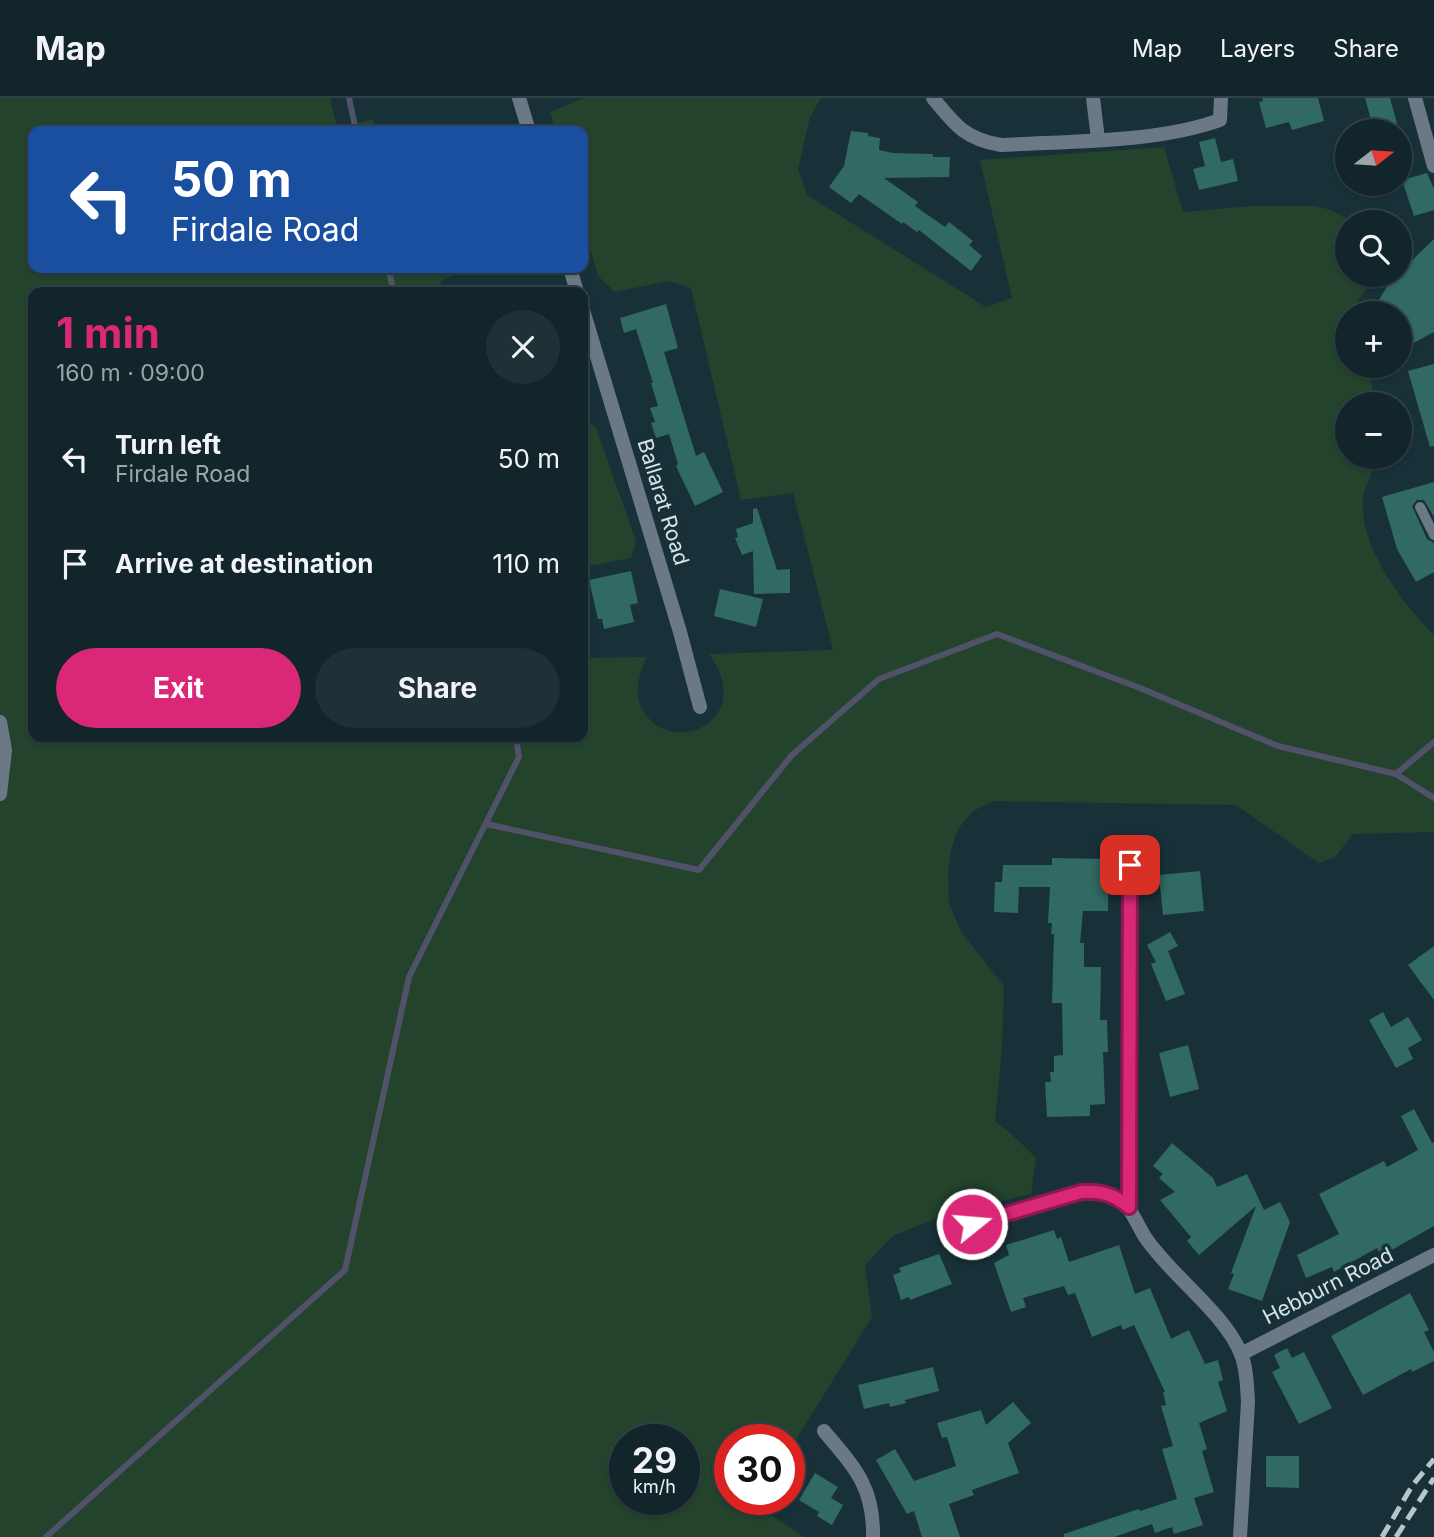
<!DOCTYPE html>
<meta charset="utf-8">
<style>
:root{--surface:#12252a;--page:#1f3136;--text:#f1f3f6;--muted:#9ca5a8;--line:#314247;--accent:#db2777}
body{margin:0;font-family:Inter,sans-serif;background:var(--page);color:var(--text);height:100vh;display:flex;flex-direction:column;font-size:26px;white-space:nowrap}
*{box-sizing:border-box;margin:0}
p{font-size:23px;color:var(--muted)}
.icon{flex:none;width:38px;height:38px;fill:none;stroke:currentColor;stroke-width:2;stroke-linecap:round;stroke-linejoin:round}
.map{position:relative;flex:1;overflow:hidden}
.sheet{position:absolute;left:28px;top:189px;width:560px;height:455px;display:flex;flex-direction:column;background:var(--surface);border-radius:14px;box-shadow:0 2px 5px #0004,0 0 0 2px var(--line)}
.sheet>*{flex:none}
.banner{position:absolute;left:28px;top:28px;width:560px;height:147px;border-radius:14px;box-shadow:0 2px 5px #0004,0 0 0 2px var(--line);background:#1a4fa0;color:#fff;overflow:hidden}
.needle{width:46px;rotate:73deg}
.tools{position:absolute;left:1335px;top:21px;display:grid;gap:14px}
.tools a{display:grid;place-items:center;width:77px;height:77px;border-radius:50%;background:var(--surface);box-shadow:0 2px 5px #0004,0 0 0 2px var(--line);font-size:35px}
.speed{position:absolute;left:609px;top:1326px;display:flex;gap:14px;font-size:35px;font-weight:700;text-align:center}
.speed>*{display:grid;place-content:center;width:91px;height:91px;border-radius:50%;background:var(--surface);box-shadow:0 2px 5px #0004,0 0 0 2px var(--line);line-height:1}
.speed small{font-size:18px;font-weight:400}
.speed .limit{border:10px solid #d22;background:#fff;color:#111}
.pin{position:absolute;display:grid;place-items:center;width:60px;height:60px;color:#fff;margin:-30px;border-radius:14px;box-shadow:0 4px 10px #0006}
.me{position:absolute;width:77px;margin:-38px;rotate:73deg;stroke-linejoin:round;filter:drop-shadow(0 0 5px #0008)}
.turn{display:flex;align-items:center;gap:24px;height:147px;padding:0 28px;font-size:32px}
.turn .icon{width:91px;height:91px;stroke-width:2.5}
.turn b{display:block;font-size:49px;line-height:60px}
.round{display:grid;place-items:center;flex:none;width:74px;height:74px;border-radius:37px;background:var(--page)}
.summary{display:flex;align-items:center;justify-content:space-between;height:119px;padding:0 28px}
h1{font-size:42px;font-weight:700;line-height:52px;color:var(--accent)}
.button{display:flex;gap:14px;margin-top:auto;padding:14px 28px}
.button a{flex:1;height:80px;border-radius:42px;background:var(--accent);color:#fff;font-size:28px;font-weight:700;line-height:80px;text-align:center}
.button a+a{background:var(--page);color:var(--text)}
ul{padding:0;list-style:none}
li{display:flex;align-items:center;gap:21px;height:105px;padding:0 28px}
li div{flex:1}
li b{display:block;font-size:26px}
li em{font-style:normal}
header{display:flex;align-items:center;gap:42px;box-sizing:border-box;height:98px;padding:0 35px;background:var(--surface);border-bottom:2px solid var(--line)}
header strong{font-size:33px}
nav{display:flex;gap:38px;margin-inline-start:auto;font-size:24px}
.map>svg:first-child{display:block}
.green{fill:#23432d;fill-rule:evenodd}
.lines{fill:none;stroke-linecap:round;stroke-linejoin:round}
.stream{stroke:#50526a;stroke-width:6}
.building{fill:#316963}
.lane{stroke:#6b7886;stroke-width:10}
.street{stroke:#6b7886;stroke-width:14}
.rail{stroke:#b6c6cc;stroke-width:5;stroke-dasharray:14 7;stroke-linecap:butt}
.route-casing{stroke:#8e194d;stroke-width:18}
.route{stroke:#db2777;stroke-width:12}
.labels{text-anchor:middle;stroke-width:7;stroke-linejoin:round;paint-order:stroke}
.street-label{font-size:21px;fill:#d6e4e9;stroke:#183138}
</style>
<header>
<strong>Map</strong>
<nav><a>Map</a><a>Layers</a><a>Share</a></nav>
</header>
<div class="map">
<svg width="1434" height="1439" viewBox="0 0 1434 1439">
<rect width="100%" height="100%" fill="#183138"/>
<g class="green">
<path d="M0,0H330L337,30L373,21L376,33H33V170H468L441,183L438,194H33V639H583V560L646,559C641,573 634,591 640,606C663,664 760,626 709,556L833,552L793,395L741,402L691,190L668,183L615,194L598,178L583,126V33H556L550,14L584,0H821L810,19L798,71L807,97L986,209L1012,200L980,62L1164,49L1183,114L1252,108H1315L1331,112L1353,124H1348V177H1375L1350,215H1348V268H1366L1371,278L1374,306H1348V359H1378C1374,372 1365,386 1363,400C1358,447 1402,505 1434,537V734L1353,736L1335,759L1319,765L1236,707L993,703L973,713L958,731L951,752L948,773L949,805L961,834L1004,888L1002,949L995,1023L1018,1042L1036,1060L1031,1096L949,1115L893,1138L865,1167L872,1219L789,1353V1342H730V1402H770L768,1415L804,1439H0ZM625,1342H684V1402H625Z"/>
<path d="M585,320L596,330L636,443L631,460L583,469V321Z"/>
</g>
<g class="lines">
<g class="stream">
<path d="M349,0L356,33"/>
<path d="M388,170L394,194"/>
<path d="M1396,676L1434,700"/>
<path d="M486,726L699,772L792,657L879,581L997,536L1140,590L1278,648L1396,676L1434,644"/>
<path d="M46,1439L345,1172L409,879L519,659L516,639"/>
</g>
</g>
<g class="building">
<path d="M1262,0H1318L1324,23L1292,32L1289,24L1266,30L1259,4L1263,3Z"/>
<path d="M1365,0H1390L1399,33H1374Z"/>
<path d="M851,33L868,35V38L880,40L879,52L893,55L933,56V59H950L949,79L884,80L918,104L915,108L945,129L949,124L973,143L969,147L982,158L971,173L919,132L917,134L903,124L902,126L859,96L851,105L829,89L844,68Z"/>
<path d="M1215,40L1221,64L1233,61L1238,83L1199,92L1193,71L1205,68L1199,44Z"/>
<path d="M1427,75L1434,91V112L1414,118L1402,82Z"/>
<path d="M1434,141V234L1400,252V215H1371L1391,182L1400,177V174Z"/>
<path d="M666,206L678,250L664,254L696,358L704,354L723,394L695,408L676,368L678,366L669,336L656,340L651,325L655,324L650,310L658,308L651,285H653L636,231L624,235L620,220Z"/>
<path d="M1434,266V348L1430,349L1408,273Z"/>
<path d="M1434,384V419L1424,402H1417L1412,408L1427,441L1434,445V474L1416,484L1397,451L1382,399Z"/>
<path d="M757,410L777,472L790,471V495L754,496L753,453L742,457L735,440L738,439L736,431L753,425V411Z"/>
<path d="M631,473L638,505L630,507L634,524L604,531L602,521H598L589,482Z"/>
<path d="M720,491L763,501L756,529L714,518Z"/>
<path d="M1052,760L1109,761L1108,813H1083L1080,845H1084V869H1101L1100,922H1107L1108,954H1103L1105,1006L1090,1007V1018L1047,1019L1045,984H1051L1050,974H1054V958L1063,957L1062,905H1052L1054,836H1051L1052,825H1048L1050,789H1019L1018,815L994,814L995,784H1002L1003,767H1052Z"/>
<path d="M1200,773L1204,813L1163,817L1159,777Z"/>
<path d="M1170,834L1178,848L1168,853L1185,896L1166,903L1151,866L1156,864L1147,847Z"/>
<path d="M1434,848V902L1408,867Z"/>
<path d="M1383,914L1391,929L1408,919L1422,942L1408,950L1413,961L1396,970L1369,922Z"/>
<path d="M1188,947L1199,991L1170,999L1159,955Z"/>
<path d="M1414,1011L1432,1045L1434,1044V1128L1381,1158L1377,1150L1334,1174L1332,1169L1306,1180L1297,1157L1339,1136L1319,1096L1384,1063L1387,1069L1418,1052L1401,1018Z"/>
<path d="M1172,1045L1213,1080L1217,1089L1247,1076L1264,1112L1280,1104L1290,1124L1262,1203L1228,1191L1234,1176L1231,1175L1256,1108L1199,1157L1187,1143L1191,1139L1160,1102L1175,1094L1159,1080L1163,1076L1153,1068Z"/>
<path d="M1054,1132L1057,1141L1061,1139L1069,1164L1119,1147L1135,1196L1150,1190L1171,1241L1189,1232L1205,1266L1218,1262L1223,1282L1218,1284L1227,1313L1199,1325L1207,1351L1202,1353L1214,1394L1194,1400L1203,1427L1174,1436L1172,1429L1155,1435L1152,1426L1114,1439H1064V1436L1139,1411L1140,1413L1177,1401L1162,1351L1173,1348L1161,1308L1166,1307L1163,1294H1165L1134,1227L1123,1232L1121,1227L1092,1239L1075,1195L1068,1197L1064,1188L1023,1200L1026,1209L1011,1214L994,1165L1009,1157L1006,1147Z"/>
<path d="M939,1156L952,1186L910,1202L909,1199L901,1202L893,1177L901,1174L899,1170Z"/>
<path d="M1410,1195L1429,1232L1424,1234L1434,1254V1263L1412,1274L1411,1271L1363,1297L1331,1238Z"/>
<path d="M1287,1250L1292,1260L1304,1254L1332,1310L1299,1326L1272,1274L1280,1270L1274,1257Z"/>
<path d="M933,1269L939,1293L905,1302L906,1305L890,1309L889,1305L864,1311L858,1287Z"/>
<path d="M1013,1304L1031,1325L1008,1345L1019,1375L972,1392L974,1397L949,1406L960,1439H922L914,1413L907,1416L876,1362L895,1351L914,1383L956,1368L947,1339L942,1340L937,1325L981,1312L986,1327Z"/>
<path d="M1266,1358H1299V1390L1266,1389Z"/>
<path d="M815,1375L838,1389L831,1400L843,1407L832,1427L817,1418L819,1414L799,1402Z"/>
</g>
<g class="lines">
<path class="lane" d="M1420,409L1434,437"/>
<g class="street">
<path d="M519,0L529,33"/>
<path d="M933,0C955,27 965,41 1001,47C1069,43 1156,45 1220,22L1221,0"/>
<path d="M1093,0L1098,41"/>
<path d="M1415,0L1434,68"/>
<path d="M570,170L577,194"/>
<path d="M583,212L680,534L700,609"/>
<path d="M0,624L5,652L0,696"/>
<path d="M1129,1109L1130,767"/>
<path d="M946,1134L1081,1094C1094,1093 1106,1092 1118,1100C1132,1110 1136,1125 1145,1139C1171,1178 1224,1214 1241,1256C1247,1271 1247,1289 1248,1304L1240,1439"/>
<path d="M1241,1256L1434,1157"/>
<path d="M824,1333C854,1369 874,1388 873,1439"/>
</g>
<g class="rail">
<path d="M1382,1439L1412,1388L1434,1361"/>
<path d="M1396,1439L1434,1380"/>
</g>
</g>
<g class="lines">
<g class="route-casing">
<path id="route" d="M972,1126L1081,1094C1102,1093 1113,1096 1129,1109L1130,767"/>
</g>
<use href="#route" class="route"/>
</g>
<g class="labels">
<g class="street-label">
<text transform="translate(663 404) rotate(73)" y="7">Ballarat Road</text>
<text transform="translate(1328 1188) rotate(-27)" y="7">Hebburn Road</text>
</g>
</g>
</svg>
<div class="tools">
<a><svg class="needle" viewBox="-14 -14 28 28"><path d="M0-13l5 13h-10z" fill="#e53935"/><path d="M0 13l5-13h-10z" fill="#9ca5a8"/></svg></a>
<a><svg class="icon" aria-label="search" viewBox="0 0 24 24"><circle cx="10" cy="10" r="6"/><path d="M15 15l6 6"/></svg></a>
<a>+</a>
<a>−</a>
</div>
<div class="speed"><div>29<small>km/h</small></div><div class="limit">30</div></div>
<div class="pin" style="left:1130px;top:767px;background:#d93025"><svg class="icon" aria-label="arrive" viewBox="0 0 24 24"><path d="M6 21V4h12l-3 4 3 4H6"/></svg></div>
<svg class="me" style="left:972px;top:1126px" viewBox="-20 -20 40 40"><circle r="17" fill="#db2777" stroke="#fff" stroke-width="3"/><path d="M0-11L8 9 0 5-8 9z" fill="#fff"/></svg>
<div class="banner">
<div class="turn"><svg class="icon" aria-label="left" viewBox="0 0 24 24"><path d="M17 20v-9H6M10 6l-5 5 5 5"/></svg><div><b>50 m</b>Firdale Road</div></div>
</div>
<section class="sheet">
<div class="summary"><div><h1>1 min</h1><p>160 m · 09:00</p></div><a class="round"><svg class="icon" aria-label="close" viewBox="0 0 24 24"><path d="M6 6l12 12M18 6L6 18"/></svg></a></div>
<ul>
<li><svg class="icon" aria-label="left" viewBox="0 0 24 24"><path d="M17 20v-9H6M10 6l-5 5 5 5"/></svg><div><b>Turn left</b><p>Firdale Road</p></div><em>50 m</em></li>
<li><svg class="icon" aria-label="arrive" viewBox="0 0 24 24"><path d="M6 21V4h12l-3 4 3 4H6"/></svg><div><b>Arrive at destination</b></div><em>110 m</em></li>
</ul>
<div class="button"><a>Exit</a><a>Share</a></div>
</section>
</div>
